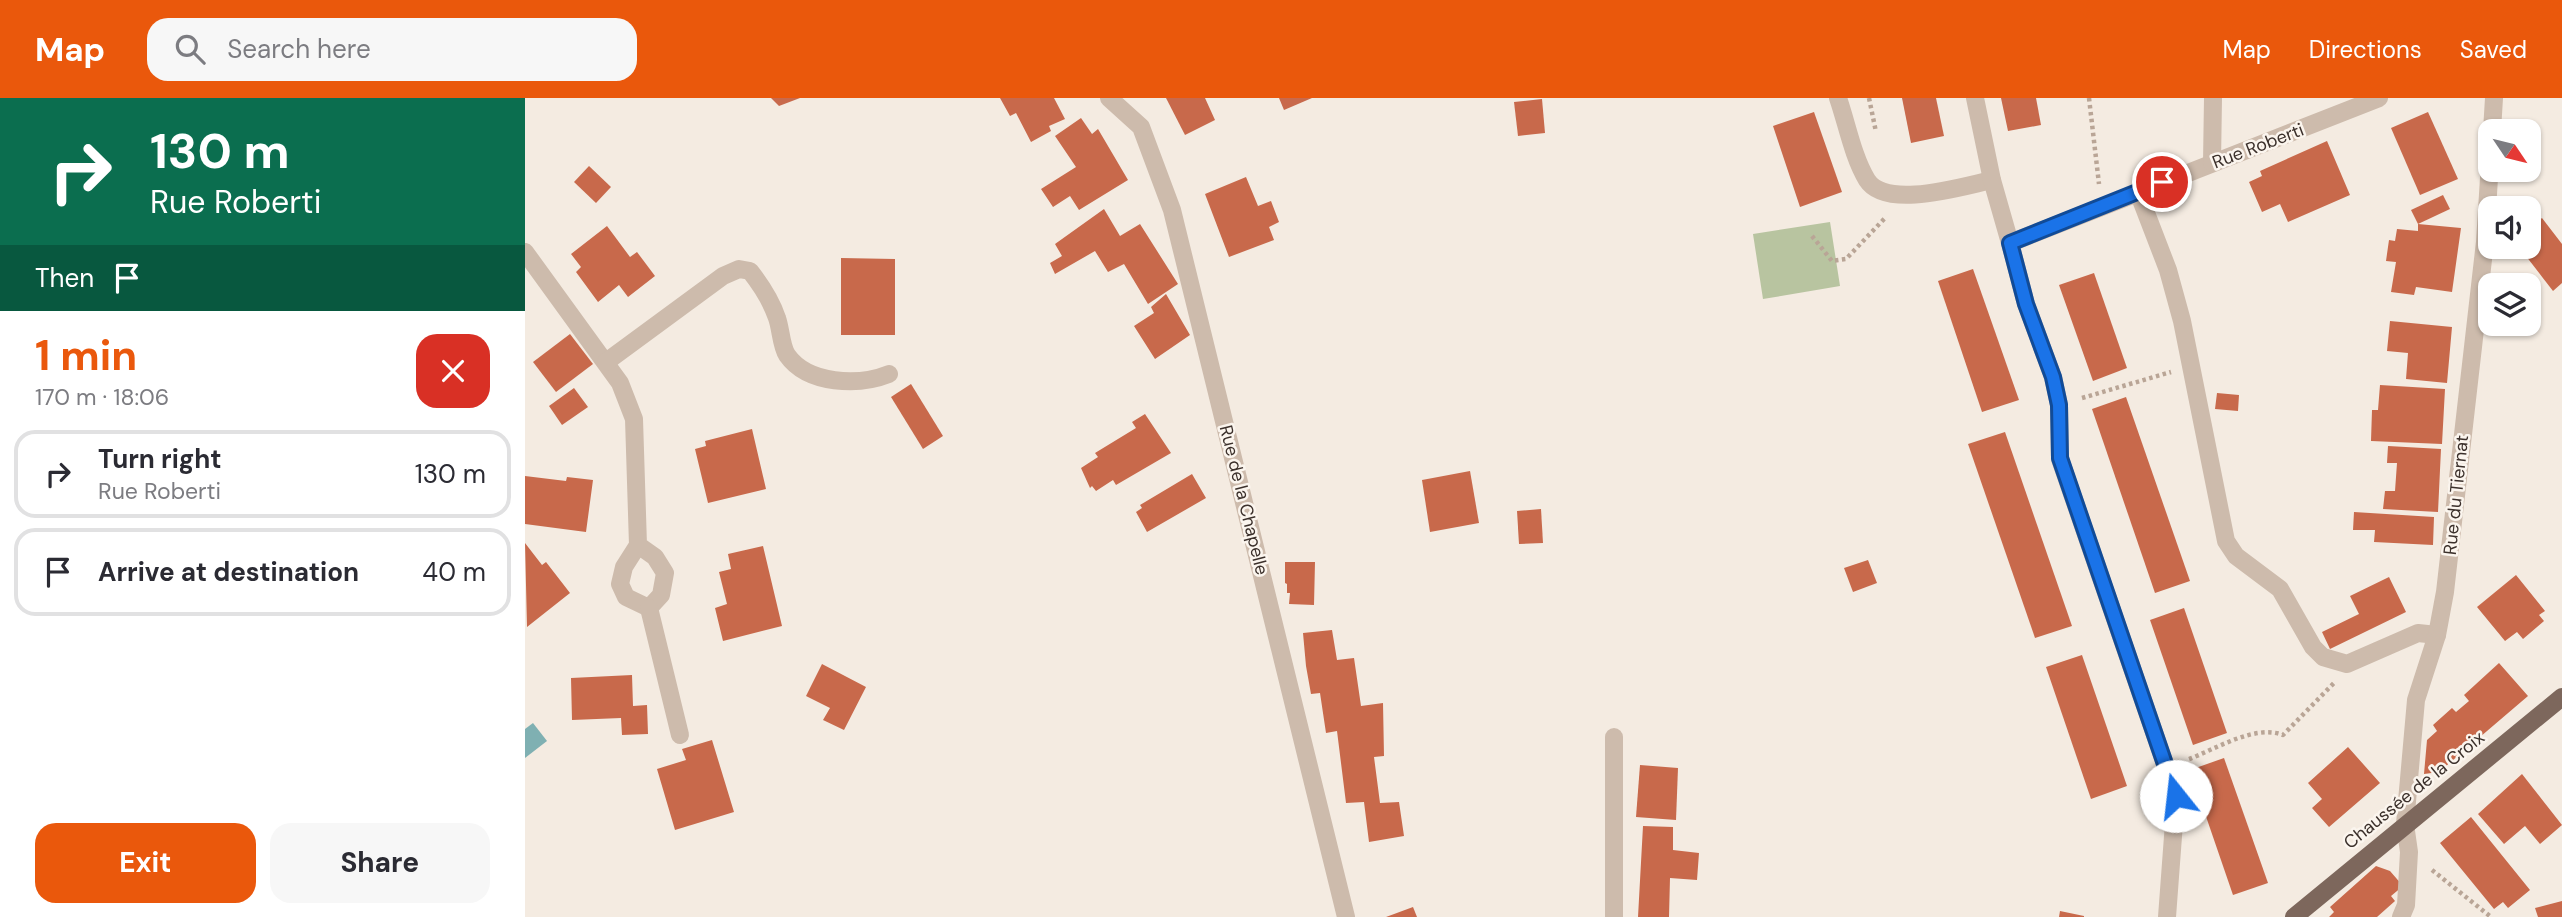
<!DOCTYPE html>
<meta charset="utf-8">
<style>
:root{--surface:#fff;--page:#f7f7f7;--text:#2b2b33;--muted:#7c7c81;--line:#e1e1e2;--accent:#ea580c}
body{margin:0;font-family:"DM Sans",sans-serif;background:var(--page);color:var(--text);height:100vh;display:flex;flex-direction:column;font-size:26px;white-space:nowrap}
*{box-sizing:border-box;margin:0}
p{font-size:23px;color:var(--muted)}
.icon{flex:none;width:38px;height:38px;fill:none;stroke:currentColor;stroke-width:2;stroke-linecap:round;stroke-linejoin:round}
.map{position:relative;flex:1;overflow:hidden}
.drawer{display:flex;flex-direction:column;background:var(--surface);width:525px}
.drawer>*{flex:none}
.banner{background:#0b6e4f;color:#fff;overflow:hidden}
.needle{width:46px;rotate:125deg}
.buttons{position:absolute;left:1953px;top:21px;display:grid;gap:14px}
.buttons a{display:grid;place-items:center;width:63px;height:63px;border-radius:14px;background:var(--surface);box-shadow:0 2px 5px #0004;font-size:35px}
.pin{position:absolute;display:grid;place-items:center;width:60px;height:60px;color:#fff;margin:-30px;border:4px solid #fff;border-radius:50%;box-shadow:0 2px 7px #0007}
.me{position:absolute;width:77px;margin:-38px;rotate:344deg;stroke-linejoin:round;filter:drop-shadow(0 0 5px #0008)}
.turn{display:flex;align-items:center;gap:24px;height:147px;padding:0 35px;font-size:32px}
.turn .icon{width:91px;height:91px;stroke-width:2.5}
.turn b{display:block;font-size:49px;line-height:60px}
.then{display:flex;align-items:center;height:66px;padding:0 35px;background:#0003;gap:14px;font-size:26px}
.round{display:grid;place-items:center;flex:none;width:74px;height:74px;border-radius:21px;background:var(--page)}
.summary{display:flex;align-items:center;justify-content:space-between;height:119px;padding:0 35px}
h1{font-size:42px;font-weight:700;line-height:52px;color:var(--accent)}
.action{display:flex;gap:14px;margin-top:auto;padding:14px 35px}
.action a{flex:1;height:80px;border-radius:21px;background:var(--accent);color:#fff;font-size:28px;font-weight:700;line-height:80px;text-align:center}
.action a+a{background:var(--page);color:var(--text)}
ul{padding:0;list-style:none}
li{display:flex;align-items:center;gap:21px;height:88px;margin:0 14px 10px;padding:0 21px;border:4px solid var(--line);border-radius:21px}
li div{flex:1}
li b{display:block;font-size:26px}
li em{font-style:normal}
header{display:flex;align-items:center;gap:42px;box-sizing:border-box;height:98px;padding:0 35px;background:var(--accent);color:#fff}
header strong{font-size:33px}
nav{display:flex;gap:38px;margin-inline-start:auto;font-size:24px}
.search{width:490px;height:63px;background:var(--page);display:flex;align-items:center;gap:18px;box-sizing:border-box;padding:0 24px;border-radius:21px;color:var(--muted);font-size:26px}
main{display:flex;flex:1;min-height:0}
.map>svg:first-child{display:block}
.green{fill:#b8c4a0}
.water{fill:#7fb0b2}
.building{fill:#c8694b}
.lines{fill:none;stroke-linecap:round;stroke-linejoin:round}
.path{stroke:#b9a596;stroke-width:4.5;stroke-dasharray:3.5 3.5;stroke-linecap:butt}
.minor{stroke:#cdbbac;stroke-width:18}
.major{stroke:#7d675c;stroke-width:18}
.route-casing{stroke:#114b97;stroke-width:18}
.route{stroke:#1a73e8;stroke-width:12}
.labels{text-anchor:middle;stroke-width:5;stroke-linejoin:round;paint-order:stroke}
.street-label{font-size:18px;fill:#3b302b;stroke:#fbf5ee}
</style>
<header>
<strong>Map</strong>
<div class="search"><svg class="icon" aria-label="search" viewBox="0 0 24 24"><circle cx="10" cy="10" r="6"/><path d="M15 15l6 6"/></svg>Search here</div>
<nav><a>Map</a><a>Directions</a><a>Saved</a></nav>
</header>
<main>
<section class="drawer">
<div class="banner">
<div class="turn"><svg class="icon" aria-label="right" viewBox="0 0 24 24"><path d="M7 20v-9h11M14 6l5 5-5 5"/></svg><div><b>130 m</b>Rue Roberti</div></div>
<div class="then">Then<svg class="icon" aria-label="arrive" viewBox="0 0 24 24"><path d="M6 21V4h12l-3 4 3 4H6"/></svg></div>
</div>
<div class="summary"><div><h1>1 min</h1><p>170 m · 18:06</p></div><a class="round" style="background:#d93025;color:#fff"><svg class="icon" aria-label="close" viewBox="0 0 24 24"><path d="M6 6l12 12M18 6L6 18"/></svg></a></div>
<ul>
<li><svg class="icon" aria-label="right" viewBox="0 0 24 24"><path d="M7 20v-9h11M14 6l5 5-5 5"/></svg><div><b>Turn right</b><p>Rue Roberti</p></div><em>130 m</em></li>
<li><svg class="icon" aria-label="arrive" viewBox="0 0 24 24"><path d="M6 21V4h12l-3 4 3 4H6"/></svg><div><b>Arrive at destination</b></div><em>40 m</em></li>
</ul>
<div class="action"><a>Exit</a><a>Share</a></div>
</section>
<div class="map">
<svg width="2037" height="819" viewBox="0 0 2037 819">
<rect width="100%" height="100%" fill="#f4ebe1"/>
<path class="green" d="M1305,124L1315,188L1238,201L1228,136Z"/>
<path class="water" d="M8,625L22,643L0,660V631Z"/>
<g class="building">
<path d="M246,0H275L254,8Z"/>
<path d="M475,0H529L540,21L524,28L526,33L506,44L491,15L485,18Z"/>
<path d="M641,0H680L690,22L660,37Z"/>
<path d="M754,0H787L759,12Z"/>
<path d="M1377,0H1411L1419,38L1386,45Z"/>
<path d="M1476,0H1511L1516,27L1483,33Z"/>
<path d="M1017,1L1020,35L993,38L989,4Z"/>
<path d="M1289,14L1317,94L1275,109L1248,28Z"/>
<path d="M1903,14L1933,81L1895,97L1866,30Z"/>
<path d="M556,20L567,36L573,31L603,82L554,112L545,98L528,109L516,91L551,69L530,38Z"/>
<path d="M1802,43L1825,97L1763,124L1755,106L1737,114L1724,84L1737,78L1735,73Z"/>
<path d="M64,68L86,89L71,105L49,84Z"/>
<path d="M721,79L733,108L746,103L754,124L744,129L749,142L704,159L680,96Z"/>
<path d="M1918,97L1925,111L1893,126L1886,112Z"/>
<path d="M579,111L595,138L615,126L653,186L623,206L599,166L583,174L570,153L530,176L525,165L537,158L530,146Z"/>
<path d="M2017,120L2037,146V185L2028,193L1994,149H2004V130Z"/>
<path d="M1893,126L1936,130L1927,194L1891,189L1889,197L1866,194L1871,164L1861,163L1864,142L1870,143L1872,131L1893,133Z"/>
<path d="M82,128L105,159L112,154L130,178L103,199L94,187L73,204L51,174L56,169L46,156Z"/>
<path d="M316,160L370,161V237H316Z"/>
<path d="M1448,171L1494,302L1457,314L1413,183Z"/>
<path d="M1569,175L1602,270L1568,283L1534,187Z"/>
<path d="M641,196L665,237L630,261L609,228L629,215L626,209Z"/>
<path d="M1865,223L1927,229L1922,285L1881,281L1883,255L1862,253Z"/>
<path d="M45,236L68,266L31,294L8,264Z"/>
<path d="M386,286L418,338L398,351L366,299Z"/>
<path d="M1855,287L1920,291L1917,346L1846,343L1847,312H1853Z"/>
<path d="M49,290L63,309L37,327L24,308Z"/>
<path d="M1692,295L1714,297L1713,313L1690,311Z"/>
<path d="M1601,299L1665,483L1630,495L1567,311Z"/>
<path d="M620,316L646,355L591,387L588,382L571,393L567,388L565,390L556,370L573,359L570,355L611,330L607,324Z"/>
<path d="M227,331L241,391L183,405L170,351L181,348L180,343Z"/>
<path d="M1480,334L1547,528L1510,540L1443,346Z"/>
<path d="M1863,348L1916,351L1913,414L1858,411L1860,393H1870L1872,365H1862Z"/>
<path d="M945,373L954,425L905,434L897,382Z"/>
<path d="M667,376L681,400L622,434L611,414L617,410L615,407Z"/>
<path d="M0,378L41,383L42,379L68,382L61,434L0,426Z"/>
<path d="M1016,411L1018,445L994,446L992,413Z"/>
<path d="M1829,414L1909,419L1908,447L1849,444L1850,432H1828Z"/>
<path d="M0,445L17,467L21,464L45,495L2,529Z"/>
<path d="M238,448L257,528L198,543L190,510L202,506L194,474L206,471L203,456Z"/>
<path d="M1343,462L1352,485L1328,494L1319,470Z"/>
<path d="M760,464H790L789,507L764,506L765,495H762V486L760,485Z"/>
<path d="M1991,477L2020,513L2014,517L2019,523L1998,541L1992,534L1980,543L1952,509Z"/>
<path d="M1864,479L1881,514L1805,551L1797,534L1834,516L1825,498Z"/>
<path d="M1659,510L1702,635L1668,647L1625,522Z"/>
<path d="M807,532L812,562L829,560L836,608L858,605L859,658L849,659L855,705L874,704L879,738L844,744L839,704L821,705L812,633L801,635L795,595L786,596L781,568L778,535Z"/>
<path d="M1557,557L1602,688L1566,701L1521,569Z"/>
<path d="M1974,565L2003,598L1914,674L1899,676L1902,642L1912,633L1908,627L1927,610L1931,614L1944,603L1939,597Z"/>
<path d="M297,566L341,589L319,632L298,622L305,610L281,598Z"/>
<path d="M107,577L108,608L122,607L123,636L97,637L96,620L47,622L46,580Z"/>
<path d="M187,642L209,714L150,732L132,671L161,662L157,651Z"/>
<path d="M1823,649L1855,685L1804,729L1787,710L1797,701L1783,685Z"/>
<path d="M1699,660L1743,785L1708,797L1665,672Z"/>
<path d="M1115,667L1153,670L1151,722L1111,719Z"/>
<path d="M1997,676L2037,727L2015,746L2000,728L1979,746L1953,716Z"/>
<path d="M1946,719L2005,792L1983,810L1978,804L1969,811L1915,745Z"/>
<path d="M1118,728L1148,729V752L1174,755L1172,782L1145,780L1144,819H1113Z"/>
<path d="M1851,768L1865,773L1878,788L1866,798L1870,803L1852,819H1804L1809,814L1805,809Z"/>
<path d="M2037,803V819H2013L2010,810Z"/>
<path d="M888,809L892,819H861Z"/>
<path d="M1535,813L1559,818V819H1534Z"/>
</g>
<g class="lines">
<g class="path">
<path d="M1344,0L1351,34"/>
<path d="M1564,0L1574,86"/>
<path d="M1287,138L1307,163L1321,161L1361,119"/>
<path d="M1557,300L1646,274"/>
<path d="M1664,661C1691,651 1730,626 1758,637L1809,585"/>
<path d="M1907,772L1966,819"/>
</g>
<g class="minor">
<path d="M584,0L616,29L647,112L821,819"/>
<path d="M1313,0C1322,26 1328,59 1342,82C1361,112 1438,88 1467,82"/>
<path d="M1450,0L1467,82L1485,145L1854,0"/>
<path d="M1967,33L1969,0"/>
<path d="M1687,65L1688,0"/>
<path d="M1613,94L1643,172L1657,223L1701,443L1711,458L1755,491L1788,549L1798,559L1822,566L1893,535L1912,537"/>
<path d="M1485,145L1501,206L1528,279L1534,307L1535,361L1651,698L1642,819"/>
<path d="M0,154L95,285L109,321L113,447L99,469L95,486L101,499L124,510L136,497L140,475L130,459L113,447"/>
<path d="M81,264L198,178L214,171L225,173C236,187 246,202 252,220C256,231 256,248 262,257C283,287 334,288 364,276"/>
<path d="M124,510L155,637"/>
<path d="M1089,639V819"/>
<path d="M1876,819L1881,807L1884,754L1880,726L1891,602L1912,537L1920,494L1960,144L1965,64"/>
</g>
<path class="major" d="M1769,819L2037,599"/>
</g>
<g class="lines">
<g class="route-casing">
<path id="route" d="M1637,84L1485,145L1501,206L1528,279L1534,307L1535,360L1651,698"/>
</g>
<use href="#route" class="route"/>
</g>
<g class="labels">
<g class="street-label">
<text transform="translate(1733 48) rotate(-21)" y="6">Rue Roberti</text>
<text transform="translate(1931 397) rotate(-84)" y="6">Rue du Tiernat</text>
<text transform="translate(719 402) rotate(76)" y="6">Rue de la Chapelle</text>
<text transform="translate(1889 692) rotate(-39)" y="6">Chaussée de la Croix</text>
</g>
</g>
</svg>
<div class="buttons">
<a><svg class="needle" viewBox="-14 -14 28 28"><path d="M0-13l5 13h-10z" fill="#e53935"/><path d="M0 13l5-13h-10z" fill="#7c7c81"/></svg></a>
<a><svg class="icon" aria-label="sound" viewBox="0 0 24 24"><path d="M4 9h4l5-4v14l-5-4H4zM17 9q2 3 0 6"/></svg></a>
<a><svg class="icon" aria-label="layers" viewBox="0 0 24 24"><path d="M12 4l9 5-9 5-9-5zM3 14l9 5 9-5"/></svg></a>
</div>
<div class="pin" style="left:1637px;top:84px;background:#d93025"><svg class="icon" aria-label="arrive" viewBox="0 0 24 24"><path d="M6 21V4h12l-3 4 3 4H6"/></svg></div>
<svg class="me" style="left:1651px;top:698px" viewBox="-20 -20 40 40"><circle r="19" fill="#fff"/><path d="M0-13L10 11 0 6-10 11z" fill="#1a73e8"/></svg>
</div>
</main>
